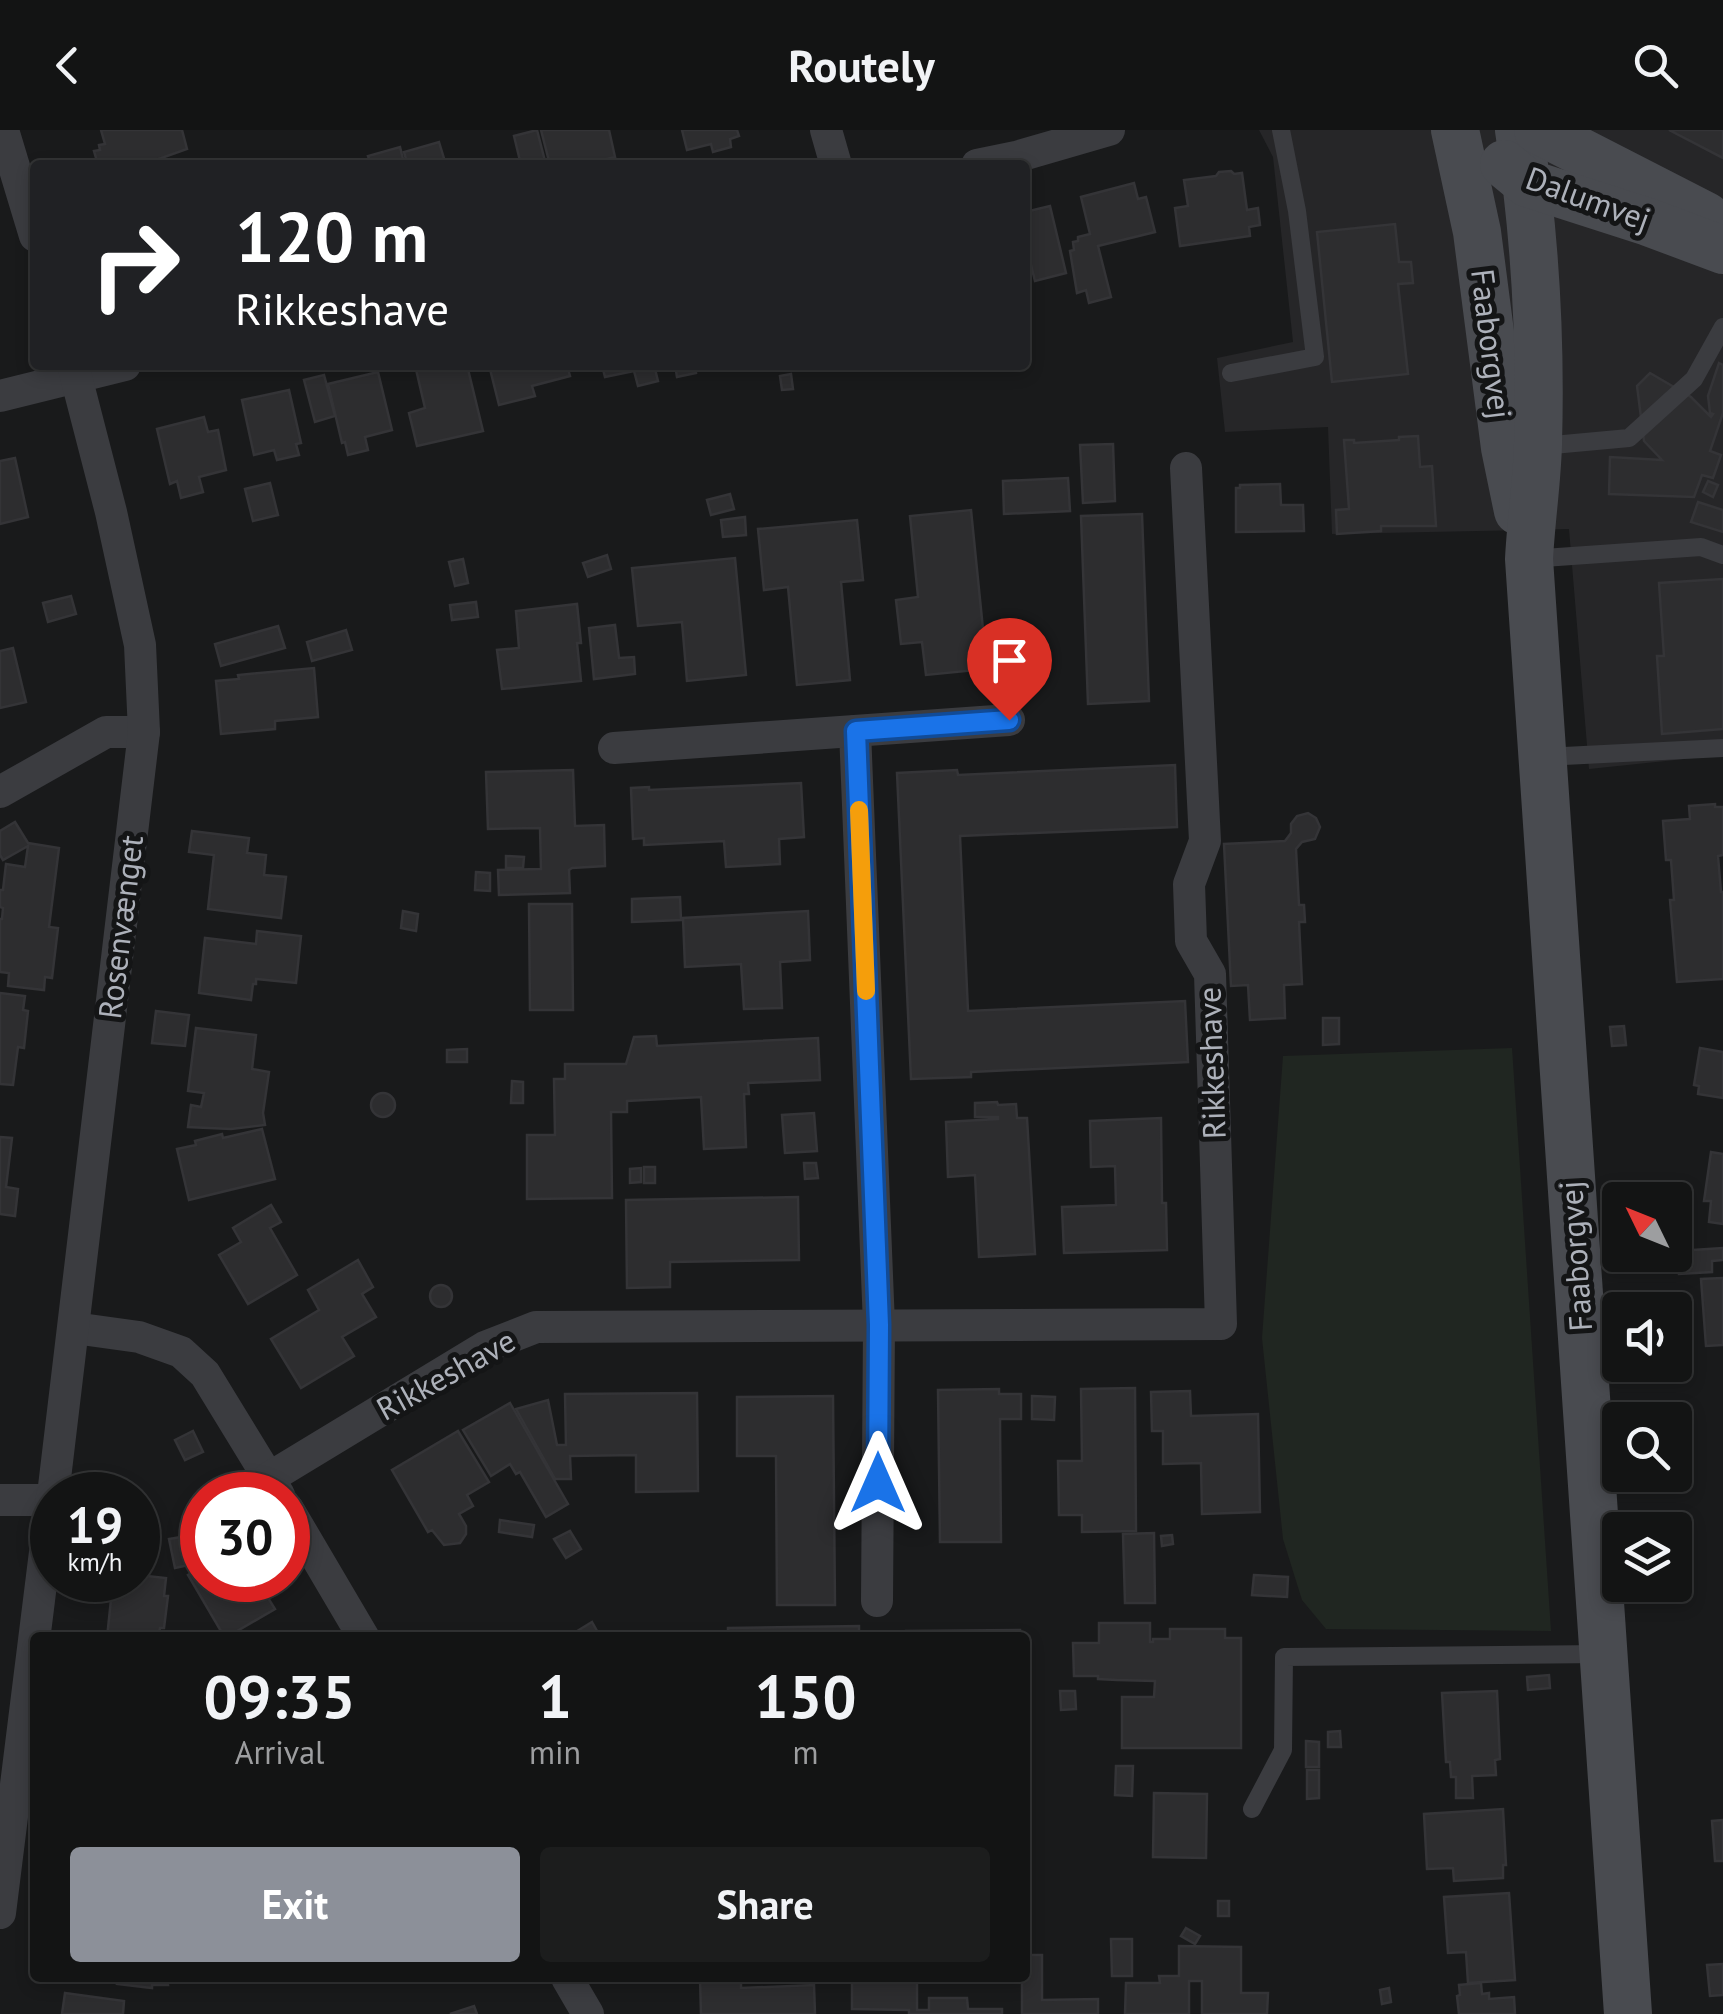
<!DOCTYPE html>
<meta charset="utf-8">
<style>
:root{--surface:#131414;--page:#1c1d1d;--text:#f1f3f6;--muted:#9d9ea0;--line:#323334;--accent:#8c9099}
body{margin:0;font-family:"PT Sans",sans-serif;background:var(--page);color:var(--text);height:100vh;display:flex;flex-direction:column;font-size:38px;white-space:nowrap}
*{box-sizing:border-box;margin:0}
p{font-size:32px;color:var(--muted)}
.icon{flex:none;width:55px;height:55px;fill:none;stroke:currentColor;stroke-width:2;stroke-linecap:round;stroke-linejoin:round}
.map{position:relative;flex:1;overflow:hidden}
.sheet{position:absolute;left:30px;top:1502px;width:1000px;height:350px;display:flex;flex-direction:column;background:var(--surface);border-radius:10px;box-shadow:0 5px 15px #0003,0 0 0 2px var(--line)}
.sheet>*{flex:none}
.guide{position:absolute;left:30px;top:30px;width:1000px;height:210px;border-radius:10px;box-shadow:0 5px 15px #0003,0 0 0 2px var(--line);background:#202124;color:#fff;overflow:hidden}
.needle{width:65px;rotate:313deg}
.buttons{position:absolute;left:1602px;top:1052px;display:grid;gap:20px}
.buttons a{display:grid;place-items:center;width:90px;height:90px;border-radius:10px;background:var(--surface);box-shadow:0 5px 15px #0003,0 0 0 2px var(--line);font-size:50px}
.speed{position:absolute;left:30px;top:1342px;display:flex;gap:20px;font-size:50px;font-weight:700;text-align:center}
.speed>*{display:grid;place-content:center;width:130px;height:130px;border-radius:50%;background:var(--surface);box-shadow:0 5px 15px #0003,0 0 0 2px var(--line);line-height:1}
.speed small{font-size:25px;font-weight:400}
.speed .limit{border:15px solid #d22;background:#fff;color:#111}
.pin{position:absolute;display:grid;place-items:center;width:85px;height:85px;color:#fff;margin:-102px -42px;border-radius:50% 50% 50% 0;rotate:-45deg;box-shadow:0 0 10px #0007}
.pin .icon{rotate:45deg}
.me{position:absolute;width:110px;margin:-55px;rotate:0deg;stroke-linejoin:round;filter:drop-shadow(0 0 8px #0008)}
.turn{display:flex;align-items:center;gap:35px;height:210px;padding:0 40px;font-size:45px}
.turn .icon{width:130px;height:130px;stroke-width:2.5}
.turn b{display:block;font-size:70px;line-height:85px}
.eta{display:flex;justify-content:space-evenly;align-items:center;height:170px;text-align:center}
.eta b{font-size:60px;font-weight:700;line-height:70px}
.button{display:flex;gap:20px;margin-top:auto;padding:20px 40px}
.button a{flex:1;height:115px;border-radius:10px;background:var(--accent);color:#fff;font-size:40px;font-weight:700;line-height:115px;text-align:center}
.button a+a{background:var(--page);color:var(--text)}
header{display:flex;justify-content:space-between;align-items:center;height:130px;padding:0 40px;background:var(--surface);font-size:45px;font-weight:700}
.map>svg:first-child{display:block}
.built{fill:#262628}
.green{fill:#202621}
.building{fill:#2d2d2f;stroke:#343437;stroke-width:2.5}
.lines{fill:none;stroke-linecap:round;stroke-linejoin:round}
.lane{stroke:#3b3c40;stroke-width:18}
.street{stroke:#3b3c40;stroke-width:32}
.secondary{stroke:#494b50;stroke-width:48}
.route-casing{stroke:#114b97;stroke-width:25}
.route{stroke:#1a73e8;stroke-width:18}
.slow{stroke:#f59e0b;stroke-width:18}
.labels{text-anchor:middle;stroke-width:10;stroke-linejoin:round;paint-order:stroke}
.street-label{font-size:32px;fill:#adb1ba;stroke:#141516}
</style>
<header><svg class="icon" aria-label="back" viewBox="0 0 24 24"><path d="M15 5l-7 7 7 7"/></svg>Routely<svg class="icon" aria-label="search" viewBox="0 0 24 24"><circle cx="10" cy="10" r="6"/><path d="M15 15l6 6"/></svg></header>
<div class="map">
<svg width="1723" height="1884" viewBox="0 0 1723 1884">
<rect width="100%" height="100%" fill="#191a1b"/>
<path class="built" d="M1259,0H1723V625L1589,639L1569,399L1332,404L1328,297L1225,302L1217,228L1293,212L1273,27Z"/>
<path class="green" d="M1512,918L1551,1501L1326,1499L1302,1470L1283,1409L1262,1208L1283,926Z"/>
<g class="building">
<path d="M101,0H182L187,19L142,35H98L94,21L100,20L99,15L105,14Z"/>
<path d="M537,0L546,35H521L514,6Z"/>
<path d="M541,0H609L615,27L607,29L608,35H550Z"/>
<path d="M682,0H737L739,6L730,9L731,17L713,22L711,14L687,20Z"/>
<path d="M1669,0H1723V28Z"/>
<path d="M439,12L446,35H371L368,26L400,17L403,29H406L404,22Z"/>
<path d="M1231,41L1234,44L1242,43L1247,80L1258,78L1260,95L1249,97L1250,106L1180,116L1175,78L1188,76L1184,50L1216,46L1219,42Z"/>
<path d="M1134,53L1138,69L1146,67L1155,102L1098,116L1111,167L1089,173L1086,160L1077,163L1070,121L1074,120L1073,112L1078,111V107L1090,104L1081,67Z"/>
<path d="M1050,76L1066,143L1035,151L1031,135L1025,136V82Z"/>
<path d="M1395,94L1399,132H1411L1413,153L1398,154L1408,244L1332,252L1317,102Z"/>
<path d="M1719,233L1723,235V283L1710,321L1721,325L1713,348L1702,345L1694,367L1609,364L1610,327L1662,330L1644,311L1637,256L1650,243L1691,267L1711,287L1713,284L1710,283L1708,266Z"/>
<path d="M415,235H467L483,301L417,316L409,283L425,278Z"/>
<path d="M489,235H567L570,246L532,256L535,266L499,275Z"/>
<path d="M602,235H656H654L658,251L638,256L634,241L605,247Z"/>
<path d="M675,235H695L696,243L677,247Z"/>
<path d="M378,242L392,300L365,307L368,320L348,325L345,312L342,313L328,254Z"/>
<path d="M791,244L793,259L782,260L780,246Z"/>
<path d="M324,245L335,286L315,292L304,250Z"/>
<path d="M289,260L301,313L296,314L299,325L277,330L274,320L254,325L242,270Z"/>
<path d="M204,287L208,302L218,300L226,340L199,347L203,362L181,368L177,351L170,354L157,299Z"/>
<path d="M1418,306L1420,337L1432,336L1436,396H1381V401L1337,404L1336,380L1349,379L1344,310H1354V313L1399,310V307Z"/>
<path d="M1113,314L1115,371L1083,373L1080,315Z"/>
<path d="M15,328L28,387L0,394V331Z"/>
<path d="M1068,348L1070,381L1004,384L1003,351Z"/>
<path d="M1708,351L1718,355L1713,367L1703,362Z"/>
<path d="M270,353L278,385L253,391L245,359Z"/>
<path d="M1280,354L1281,375H1303L1304,401L1236,402V358H1240V355Z"/>
<path d="M730,364L734,379L711,385L707,370Z"/>
<path d="M1698,372L1723,380V402L1691,392Z"/>
<path d="M971,380L987,539L926,545L922,512L901,514L896,470L918,467L910,386Z"/>
<path d="M1142,384L1149,571L1088,574L1081,386Z"/>
<path d="M745,387L746,405L723,407L721,390Z"/>
<path d="M857,390L863,450L841,452L850,550L797,555L788,457L764,460L758,399Z"/>
<path d="M607,425L611,439L588,447L583,433Z"/>
<path d="M735,428L746,545L687,551L682,492L638,496L632,438Z"/>
<path d="M463,429L468,453L455,456L449,432Z"/>
<path d="M1723,449V599L1662,604L1657,526H1664L1659,453Z"/>
<path d="M71,466L76,484L48,492L43,473Z"/>
<path d="M476,472L478,487L452,490L450,475Z"/>
<path d="M577,474L581,513H577L581,551L502,559L497,520L519,518L516,481Z"/>
<path d="M615,495L619,528L634,527L635,544L594,549L589,498Z"/>
<path d="M278,496L285,518L221,536L215,514Z"/>
<path d="M346,500L352,520L312,531L307,512Z"/>
<path d="M13,518L26,572L0,578V521Z"/>
<path d="M314,538L318,587L275,591V599L221,604L216,551L239,549L238,545Z"/>
<path d="M1175,635L1177,697L960,706L968,881L1185,871L1188,932L971,942V947L911,949L897,643L957,640L958,645Z"/>
<path d="M573,640L575,696L604,695L605,736L572,738L569,740L570,763L499,765L498,740L541,739L540,698L488,699L486,642Z"/>
<path d="M801,653L804,707L779,709L780,734L726,737L724,711L644,715V708L633,709L631,658L649,657V660Z"/>
<path d="M1715,674V677H1723V725L1718,726L1721,762H1723V849L1677,852L1670,770H1674L1671,730H1666L1663,691L1690,689L1689,676Z"/>
<path d="M1308,683L1316,688L1320,697L1315,709L1302,712L1296,719L1299,775H1304L1305,792H1299L1302,854L1284,855L1285,888L1250,890L1248,855L1231,856L1224,714L1285,711L1291,703V694L1297,686Z"/>
<path d="M15,692L28,713L59,718L49,797L58,798L52,848L45,847L44,860L8,856L9,843L0,842V789H2L3,778L0,777V760H3L6,734L25,737L28,716L3,730L0,725V701Z"/>
<path d="M192,701L249,708L247,723L266,725L264,745L286,747L281,788L208,779L214,725L189,722Z"/>
<path d="M506,726L524,727L523,738H506Z"/>
<path d="M476,742L490,743V761L475,760Z"/>
<path d="M680,767L681,790L632,792V769Z"/>
<path d="M529,774H572L573,880H530Z"/>
<path d="M403,781L418,784L416,801L401,798Z"/>
<path d="M808,781L810,830L780,832L782,878L744,879L741,834L685,837L683,788Z"/>
<path d="M257,801L301,806L296,853L256,849V854H253L251,870L199,863L205,808L256,814Z"/>
<path d="M0,863L25,866L23,880L28,881L24,918L18,917L13,955L0,954Z"/>
<path d="M156,881L189,885L185,916L152,913Z"/>
<path d="M1323,888H1339V914L1323,915Z"/>
<path d="M1624,896L1626,915L1612,916L1610,897Z"/>
<path d="M196,898L256,905L252,939L269,942L263,983L265,995L231,999L188,997L191,975L201,977L204,963L188,961Z"/>
<path d="M656,906L657,916L818,908L820,950L748,953L749,964H744L746,1017L704,1019L701,967L627,971V982H611L612,1068L527,1069V1005H555L554,949H565V934H626L634,907Z"/>
<path d="M1700,918L1723,922V968L1698,964L1699,956L1694,955Z"/>
<path d="M467,919V932H447V920Z"/>
<path d="M512,951L523,952V973H511Z"/>
<circle cx="383" cy="975" r="12"/>
<path d="M997,972L998,975L1016,974L1017,988H1027L1035,1124L979,1127L975,1045L948,1047L946,992L998,989V987H975V973Z"/>
<path d="M814,983L817,1021L785,1023L782,985Z"/>
<path d="M1161,988L1162,1073H1166L1167,1120L1064,1123L1062,1077L1116,1075L1115,1036L1091,1037L1090,991Z"/>
<path d="M262,999L275,1049L189,1070L177,1019L196,1015L195,1011L222,1004L223,1008Z"/>
<path d="M0,1007L12,1008L6,1057L18,1059L15,1086L0,1084Z"/>
<path d="M1711,1022L1723,1024V1094L1709,1092L1711,1071H1704Z"/>
<path d="M804,1033H816L818,1048L805,1049Z"/>
<rect x="644" y="1037" width="11" height="16"/>
<path d="M641,1038V1052L630,1053V1039Z"/>
<path d="M798,1067L799,1130L670,1132V1157L627,1158L626,1070Z"/>
<path d="M271,1075L281,1092L270,1098L297,1145L248,1174L219,1125L241,1112L233,1098Z"/>
<path d="M1723,1118V1130L1712,1131V1142L1679,1144L1678,1121Z"/>
<path d="M358,1130L373,1157L362,1164L376,1187L342,1207L354,1226L301,1258L271,1209L319,1180L308,1160Z"/>
<path d="M1723,1148V1215L1706,1216L1701,1149Z"/>
<circle cx="441" cy="1166" r="11"/>
<path d="M1135,1258L1136,1401L1082,1402V1385H1059L1058,1331H1082L1081,1259Z"/>
<path d="M999,1259V1264H1021V1289H1000L1001,1412H940L938,1260Z"/>
<path d="M1190,1261L1191,1286L1258,1284L1260,1382L1202,1384L1201,1333L1163,1334V1301H1152L1151,1262Z"/>
<path d="M697,1263L698,1361L636,1362V1325L570,1326L571,1349H555L516,1279L548,1270L557,1315H566L565,1264Z"/>
<path d="M833,1266L835,1475H777L776,1326H737V1267Z"/>
<path d="M1032,1266L1055,1267L1054,1290L1032,1289Z"/>
<path d="M510,1273L568,1374L546,1387L520,1342L516,1344L510,1334L491,1346L463,1300Z"/>
<path d="M193,1301L203,1322L185,1330L175,1310Z"/>
<path d="M458,1301L489,1352L467,1365L473,1376L459,1384L466,1396V1404L460,1413L444,1415L432,1400L428,1402L392,1340Z"/>
<path d="M500,1390L534,1395L532,1407L499,1402Z"/>
<path d="M570,1401L581,1419L566,1428L554,1409Z"/>
<path d="M1154,1403L1155,1473H1125L1123,1404Z"/>
<path d="M1172,1405L1173,1414L1162,1416L1161,1406Z"/>
<path d="M187,1406L193,1434L175,1438L169,1409Z"/>
<path d="M202,1437V1450H257L275,1479L225,1508L188,1445Z"/>
<path d="M138,1445L166,1448L164,1466H168L164,1498H160L158,1508H107L113,1450H138Z"/>
<path d="M1254,1445L1288,1447L1287,1467L1252,1465Z"/>
<path d="M592,1492L601,1508H576L574,1503Z"/>
<path d="M1099,1493H1150V1512H1153V1509H1170V1499H1225V1508H1241V1618H1122V1567H1154L1155,1551L1117,1550L1098,1549V1546H1074L1073,1513H1099Z"/>
<path d="M859,1496V1508H728V1498Z"/>
<path d="M1020,1500V1508H906V1501Z"/>
<path d="M1549,1545L1550,1558L1528,1560L1527,1547Z"/>
<path d="M1060,1561H1075L1076,1579L1061,1580Z"/>
<path d="M1497,1561L1500,1629L1495,1630L1496,1645L1472,1646L1473,1668H1456V1647H1451L1450,1632H1446L1442,1563Z"/>
<path d="M1340,1601L1341,1617H1328V1602Z"/>
<path d="M1306,1611L1319,1612V1637H1306Z"/>
<path d="M1116,1636H1133L1132,1666L1115,1665Z"/>
<path d="M1307,1640H1319V1668L1307,1669Z"/>
<path d="M1154,1663L1207,1664L1206,1728L1153,1727Z"/>
<path d="M1503,1679L1506,1735H1503V1748L1454,1751L1453,1738L1427,1739L1424,1684Z"/>
<path d="M1723,1690V1731H1715L1712,1691Z"/>
<path d="M1509,1763L1515,1850L1468,1853L1466,1822L1448,1823L1444,1767Z"/>
<rect x="1218" y="1771" width="11" height="15"/>
<path d="M1186,1798L1200,1806L1195,1814L1181,1806Z"/>
<path d="M1111,1809H1132V1846H1112Z"/>
<path d="M1179,1816L1241,1817V1863H1268L1267,1884H1202V1851H1189V1884H1125L1126,1853H1160L1159,1846H1179Z"/>
<path d="M1025,1825H1042V1870L1098,1869V1884H1022V1848H1025Z"/>
<path d="M1723,1834V1865L1710,1866L1707,1835Z"/>
<path d="M118,1848H167L168,1855H152V1858L117,1854Z"/>
<path d="M700,1848H741V1858L814,1855L815,1884H701Z"/>
<path d="M852,1848H917V1880H929V1868H967L968,1879H1002V1884H909V1880L852,1879Z"/>
<path d="M1481,1853L1482,1864L1489,1863V1869L1514,1867L1515,1884H1459L1457,1866L1460,1865L1459,1855Z"/>
<path d="M1389,1858L1391,1872L1382,1874L1380,1860Z"/>
<path d="M65,1863L124,1871L123,1884H62Z"/>
<path d="M474,1876L477,1884H450Z"/>
</g>
<g class="lines">
<g class="lane">
<path d="M1231,243L1315,227L1297,81L1281,0"/>
<path d="M1542,316L1629,308L1694,249L1723,197"/>
<path d="M1529,429L1701,417L1723,425"/>
<path d="M1544,627L1723,618"/>
<path d="M1252,1679L1283,1620L1284,1527L1603,1524"/>
</g>
<g class="street">
<path d="M3,0L35,106"/>
<path d="M826,0L836,35"/>
<path d="M977,35L1016,27L1109,0"/>
<path d="M0,266L125,235"/>
<path d="M855,601L879,1195L877,1471"/>
<path d="M614,618L1009,590"/>
<path d="M0,662L106,602H144"/>
<path d="M74,1198L139,1207L181,1222L205,1244L279,1365"/>
<path d="M269,1348L485,1217L536,1197L1221,1194L1210,844L1191,811L1189,754L1205,711L1186,338"/>
<path d="M53,1365L144,602L140,515L111,382L73,235"/>
<path d="M0,1370H52"/>
<path d="M288,1379L364,1508"/>
<path d="M0,1783L52,1366"/>
<path d="M567,1848L588,1884"/>
</g>
<g class="secondary">
<path d="M1455,0L1477,102L1505,318L1518,381"/>
<path d="M1519,0C1535,104 1541,209 1538,314C1537,352 1531,390 1529,429L1628,1884"/>
<path d="M1538,0L1706,86"/>
<path d="M1504,34L1527,53L1648,92L1723,120"/>
</g>
</g>
<g class="lines">
<g class="route-casing">
<path id="route" d="M878,1353L879,1195L856,601L1009,590"/>
</g>
<use href="#route" class="route"/>
<path class="slow" d="M859,680L866,861"/>
</g>
<g class="labels">
<g class="street-label">
<text transform="translate(1588 69) rotate(20)" y="11">Dalumvej</text>
<text transform="translate(1491 214) rotate(83)" y="11">Faaborgvej</text>
<text transform="translate(121 797) rotate(-83)" y="11">Rosenvænget</text>
<text transform="translate(1212 933) rotate(-92)" y="11">Rikkeshave</text>
<text transform="translate(1576 1126) rotate(-94)" y="11">Faaborgvej</text>
<text transform="translate(446 1245) rotate(-29)" y="11">Rikkeshave</text>
</g>
</g>
</svg>
<div class="buttons">
<a><svg class="needle" viewBox="-14 -14 28 28"><path d="M0-13l5 13h-10z" fill="#e53935"/><path d="M0 13l5-13h-10z" fill="#9d9ea0"/></svg></a>
<a><svg class="icon" aria-label="sound" viewBox="0 0 24 24"><path d="M4 9h4l5-4v14l-5-4H4zM17 9q2 3 0 6"/></svg></a>
<a><svg class="icon" aria-label="search" viewBox="0 0 24 24"><circle cx="10" cy="10" r="6"/><path d="M15 15l6 6"/></svg></a>
<a><svg class="icon" aria-label="layers" viewBox="0 0 24 24"><path d="M12 4l9 5-9 5-9-5zM3 14l9 5 9-5"/></svg></a>
</div>
<div class="speed"><div>19<small>km/h</small></div><div class="limit">30</div></div>
<div class="pin" style="left:1009px;top:590px;background:#d93025"><svg class="icon" aria-label="arrive" viewBox="0 0 24 24"><path d="M6 21V4h12l-3 4 3 4H6"/></svg></div>
<svg class="me" style="left:878px;top:1353px" viewBox="-20 -20 40 40"><path d="M0-17L14 15 0 8-14 15z" fill="#1a73e8" stroke="#fff" stroke-width="4"/></svg>
<div class="guide">
<div class="turn"><svg class="icon" aria-label="right" viewBox="0 0 24 24"><path d="M7 20v-9h11M14 6l5 5-5 5"/></svg><div><b>120 m</b>Rikkeshave</div></div>
</div>
<section class="sheet">
<div class="eta">
<div><b>09:35</b><p>Arrival</p></div>
<div><b>1</b><p>min</p></div>
<div><b>150</b><p>m</p></div>
</div>
<div class="button"><a>Exit</a><a>Share</a></div>
</section>
</div>
